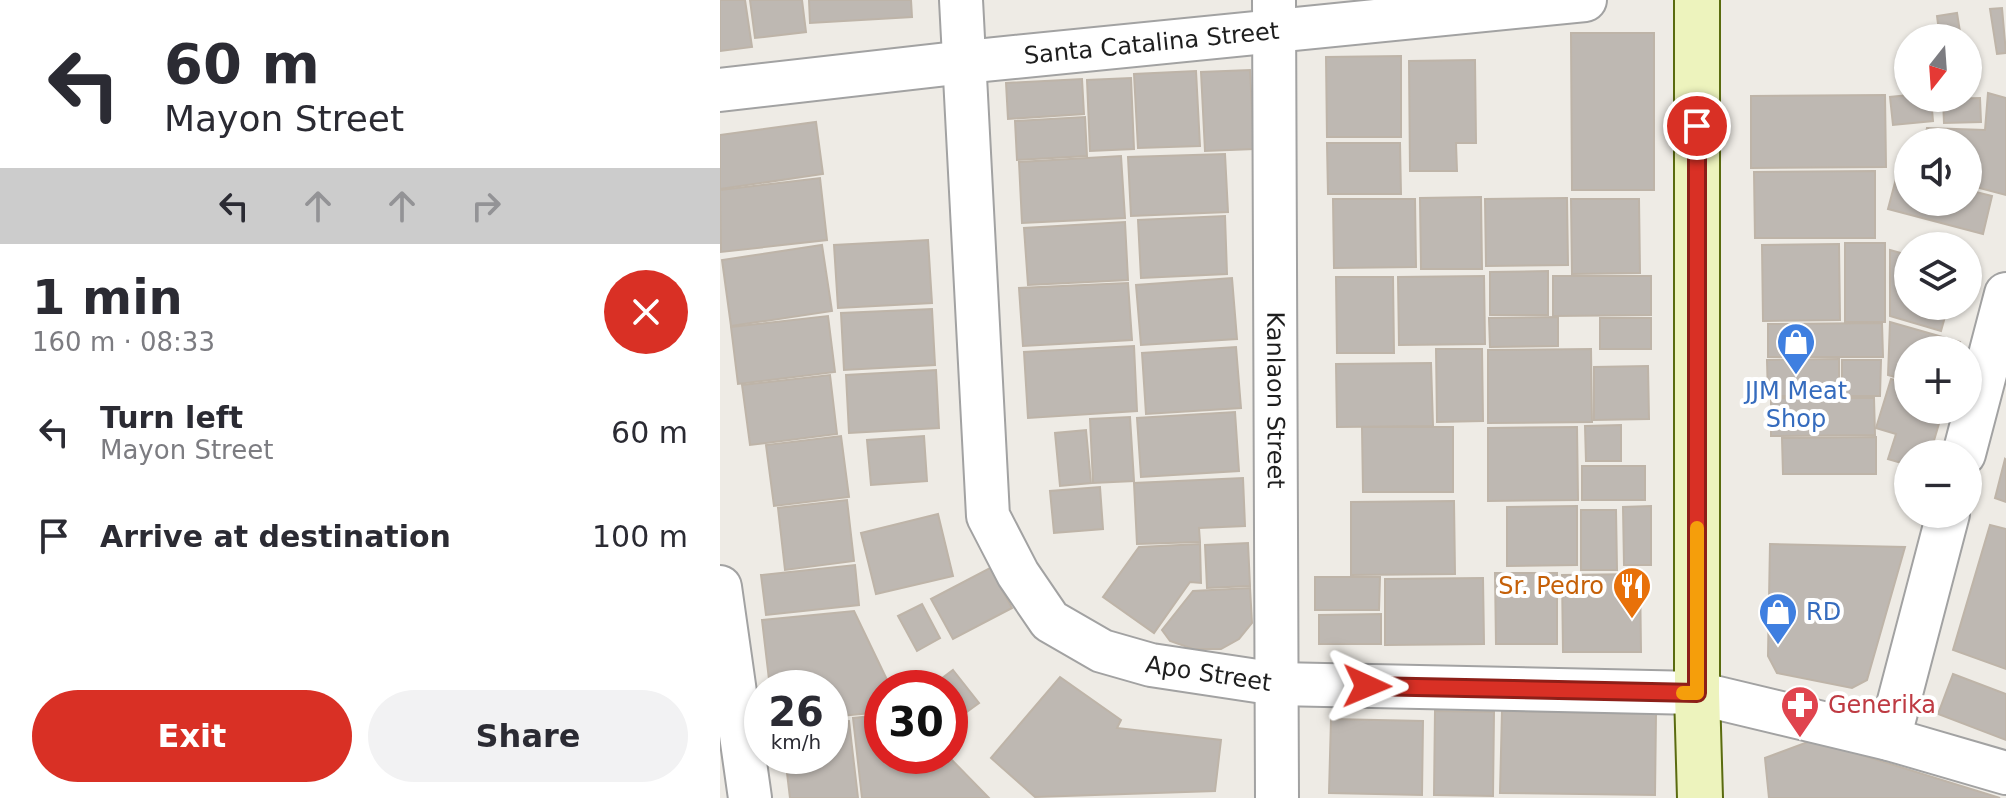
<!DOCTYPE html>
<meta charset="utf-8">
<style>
:root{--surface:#fff;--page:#f2f2f3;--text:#2b2b33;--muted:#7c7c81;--accent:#d93025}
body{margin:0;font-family:"DejaVu Sans",sans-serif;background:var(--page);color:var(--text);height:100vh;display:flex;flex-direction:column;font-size:30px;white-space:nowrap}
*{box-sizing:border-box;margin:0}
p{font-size:26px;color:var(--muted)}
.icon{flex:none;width:44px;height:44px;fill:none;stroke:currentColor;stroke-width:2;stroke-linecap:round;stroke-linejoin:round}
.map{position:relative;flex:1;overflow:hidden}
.details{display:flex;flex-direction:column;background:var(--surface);width:720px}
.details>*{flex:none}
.guide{background:#fff;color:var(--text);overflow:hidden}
.needle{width:52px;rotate:197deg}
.controls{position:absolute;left:1174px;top:24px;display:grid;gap:16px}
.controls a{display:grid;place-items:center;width:88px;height:88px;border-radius:50%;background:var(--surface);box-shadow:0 2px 6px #0004;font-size:40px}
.speed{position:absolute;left:24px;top:670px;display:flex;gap:16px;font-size:40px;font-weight:700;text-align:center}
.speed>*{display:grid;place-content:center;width:104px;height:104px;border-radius:50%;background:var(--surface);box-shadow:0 2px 6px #0004;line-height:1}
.speed small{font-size:20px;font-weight:400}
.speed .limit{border:12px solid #d22;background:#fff;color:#111}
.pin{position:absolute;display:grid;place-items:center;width:68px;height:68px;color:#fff;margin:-34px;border:4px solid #fff;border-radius:50%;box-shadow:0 2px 8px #0007}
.me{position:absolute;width:88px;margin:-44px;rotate:91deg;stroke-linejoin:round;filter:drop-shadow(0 0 6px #0008)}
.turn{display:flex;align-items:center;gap:28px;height:168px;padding:0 32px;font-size:36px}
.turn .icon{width:104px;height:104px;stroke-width:2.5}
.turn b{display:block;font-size:56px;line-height:68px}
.lanes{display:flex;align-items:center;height:76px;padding:0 32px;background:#0003;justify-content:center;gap:40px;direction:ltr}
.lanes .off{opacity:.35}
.round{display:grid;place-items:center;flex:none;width:84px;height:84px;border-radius:42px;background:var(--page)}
.overview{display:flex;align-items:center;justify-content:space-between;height:136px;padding:0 32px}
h1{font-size:48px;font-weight:700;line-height:60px}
.button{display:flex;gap:16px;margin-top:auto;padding:16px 32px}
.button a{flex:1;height:92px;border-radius:48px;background:var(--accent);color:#fff;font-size:32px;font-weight:700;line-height:92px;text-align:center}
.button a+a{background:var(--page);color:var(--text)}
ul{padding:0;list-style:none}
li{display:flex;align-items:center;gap:24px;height:104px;padding:0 32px}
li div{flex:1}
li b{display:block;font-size:30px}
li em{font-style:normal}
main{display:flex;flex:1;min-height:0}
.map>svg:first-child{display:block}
.building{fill:#beb8b2;stroke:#beb4a8;stroke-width:2}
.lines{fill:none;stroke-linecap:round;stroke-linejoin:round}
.street-casing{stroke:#a2a2a2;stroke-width:46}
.secondary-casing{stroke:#5a6b0f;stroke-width:48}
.street{stroke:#fff;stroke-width:42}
.secondary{stroke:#edf3bd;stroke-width:44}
.route-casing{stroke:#8d1f18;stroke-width:20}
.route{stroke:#d93025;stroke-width:14}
.slow{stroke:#f59e0b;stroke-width:14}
.labels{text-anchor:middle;stroke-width:8;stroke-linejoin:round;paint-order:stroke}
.street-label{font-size:24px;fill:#1e1e1e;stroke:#fff}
.shop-label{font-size:24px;fill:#366cbe;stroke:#fff}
.food-label{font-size:24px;fill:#c56008;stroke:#fff;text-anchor:end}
.health-label{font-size:24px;fill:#be3a42;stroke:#fff;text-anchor:start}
</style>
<main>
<section class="details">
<div class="guide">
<div class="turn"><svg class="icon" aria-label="left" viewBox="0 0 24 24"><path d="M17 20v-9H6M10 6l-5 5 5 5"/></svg><div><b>60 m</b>Mayon Street</div></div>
<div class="lanes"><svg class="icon" aria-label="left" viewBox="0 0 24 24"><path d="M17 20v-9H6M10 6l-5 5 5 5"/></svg><svg class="icon off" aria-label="ahead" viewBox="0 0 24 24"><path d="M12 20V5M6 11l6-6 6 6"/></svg><svg class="icon off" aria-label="ahead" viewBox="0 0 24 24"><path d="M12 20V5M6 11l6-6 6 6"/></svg><svg class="icon off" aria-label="right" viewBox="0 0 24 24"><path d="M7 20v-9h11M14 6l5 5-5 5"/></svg></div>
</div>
<div class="overview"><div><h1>1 min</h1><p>160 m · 08:33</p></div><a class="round" style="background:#d93025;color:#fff"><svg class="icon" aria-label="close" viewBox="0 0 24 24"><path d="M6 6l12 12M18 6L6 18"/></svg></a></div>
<ul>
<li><svg class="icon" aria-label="left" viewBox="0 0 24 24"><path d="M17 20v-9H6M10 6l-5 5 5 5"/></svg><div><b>Turn left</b><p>Mayon Street</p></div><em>60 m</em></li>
<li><svg class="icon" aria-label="arrive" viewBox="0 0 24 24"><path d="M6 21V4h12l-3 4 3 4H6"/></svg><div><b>Arrive at destination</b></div><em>100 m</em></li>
</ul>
<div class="button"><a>Exit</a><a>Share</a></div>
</section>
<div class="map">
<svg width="1286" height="798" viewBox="0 0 1286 798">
<rect width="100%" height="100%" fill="#eeebe5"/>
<g class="building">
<path d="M0,0H25L32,47L0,51Z"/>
<path d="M30,0H82L86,32L35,38Z"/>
<path d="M89,0H191L192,17L90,23Z"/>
<path d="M1282,8L1286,53L1277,54L1270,9Z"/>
<path d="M1237,13L1241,38H1220L1217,16Z"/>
<path d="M851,33H934V190H852Z"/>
<path d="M681,56V137H607L606,57Z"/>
<path d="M755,60L756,143H736L737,171H690L689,61Z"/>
<path d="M530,70L534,149L485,151L481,72Z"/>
<path d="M476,71L480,146L418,148L414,74Z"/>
<path d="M411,78L414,149L370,151L367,80Z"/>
<path d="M362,79L364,114L288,119L286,83Z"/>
<path d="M1268,93L1286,98V195L1248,185V142H1204L1207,128L1265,130Z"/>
<path d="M1165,95L1166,167L1031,168V96Z"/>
<path d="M1188,95V98H1211L1213,121L1173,125L1170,97Z"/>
<path d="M1260,98L1261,122L1224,123L1223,99Z"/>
<path d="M365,117L367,156L297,160L295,121Z"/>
<path d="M96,122L103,174L0,189V135Z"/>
<path d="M607,143H680L681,194H608Z"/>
<path d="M505,154L508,212L411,216L408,157Z"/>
<path d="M401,156L405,218L302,223L299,162Z"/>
<path d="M1155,171V238H1035L1034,172Z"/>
<path d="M1178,171L1188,174V202H1248V190L1272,196L1263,234L1168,209Z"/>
<path d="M100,178L107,240L1,252L0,190Z"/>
<path d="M761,197L762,269H701L700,198Z"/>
<path d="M847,198L848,265L766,266L765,199Z"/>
<path d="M613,199H695L696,267L614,268Z"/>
<path d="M851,199H919L920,273L852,274Z"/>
<path d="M505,216L507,274L421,278L418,220Z"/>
<path d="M405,222L408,280L308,285L304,228Z"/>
<path d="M208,240L212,303L118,308L114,245Z"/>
<rect x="1125" y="243" width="40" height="79"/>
<path d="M1119,244L1120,320L1043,321L1042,245Z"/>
<path d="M102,245L112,311L11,326L2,260Z"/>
<path d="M1170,250L1188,255V306H1228L1221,331L1170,316Z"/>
<path d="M828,271V315H770V272Z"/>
<path d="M764,276L765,344L679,345L678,277Z"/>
<path d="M833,276H931V315L833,316Z"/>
<path d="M616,277H673L674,353H617Z"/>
<path d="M512,278L517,339L421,345L416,285Z"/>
<path d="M408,283L412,340L303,346L299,288Z"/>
<path d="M212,309L215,365L124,370L121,313Z"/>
<path d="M108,316L115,372L18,384L11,327Z"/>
<path d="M838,317V346L770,347L769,318Z"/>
<rect x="880" y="318" width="51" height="31"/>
<path d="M1170,322L1240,342L1238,350H1188V381L1168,375Z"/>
<path d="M1162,323L1163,357H1048V324Z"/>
<path d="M414,346L417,411L308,418L304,352Z"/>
<path d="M516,347L521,408L426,414L422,353Z"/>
<path d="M716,349H762L763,421L717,422Z"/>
<path d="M871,349L872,422L768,423V350Z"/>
<path d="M1119,359V396H1048L1047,360Z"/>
<path d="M1122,360H1161L1160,396H1122Z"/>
<path d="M711,363L713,426L617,427L616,364Z"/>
<path d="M928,366L929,419L874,420V367Z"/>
<path d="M216,370L219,428L129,433L126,375Z"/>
<path d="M110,375L117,434L30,445L22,385Z"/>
<path d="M1171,379L1188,384V410H1223L1210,454H1188V465L1168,459L1176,434L1156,428Z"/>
<path d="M1051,398H1154L1155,435L1051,436Z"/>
<path d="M515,412L519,471L421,477L417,418Z"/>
<path d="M410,417L414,481L373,483L370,419Z"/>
<path d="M901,425V461H866L865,426Z"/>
<path d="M642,427H733V492H643Z"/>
<path d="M857,427L858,500L768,501V428Z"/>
<path d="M366,430L371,483L340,486L335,433Z"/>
<path d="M121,436L129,497L54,506L46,445Z"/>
<path d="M204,436L207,481L151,485L147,440Z"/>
<path d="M1156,437V474H1063L1062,438Z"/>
<path d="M1285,459L1286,460V502L1275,498Z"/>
<rect x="862" y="466" width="63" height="34"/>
<path d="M523,478L525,526L479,528L480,542L417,544L414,483Z"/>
<path d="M380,487L383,529L334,533L330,491Z"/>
<path d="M127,500L134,561L65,570L58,508Z"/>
<path d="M734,501L735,574L631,575V502Z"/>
<path d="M857,506V565L787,566V507Z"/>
<path d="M931,506V565H904L903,507Z"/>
<path d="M861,510H896L897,570H861Z"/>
<path d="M218,514L233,576L156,594L141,533Z"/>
<path d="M1270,525L1286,529V669L1233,650Z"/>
<path d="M528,543L530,586L487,588L485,545Z"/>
<path d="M480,544L481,583L470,582L434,633L383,597L419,547Z"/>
<path d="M1050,544L1185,547L1147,680L1132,688L1057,673L1048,656Z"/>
<path d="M135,565L139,605L46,615L41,575Z"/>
<path d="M270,568L292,608L233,639L211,599Z"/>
<path d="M775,573H837V644H776Z"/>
<path d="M920,574L921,652H843L842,575Z"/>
<path d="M595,577H660L659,610H595Z"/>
<path d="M763,578L764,644L665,645V579Z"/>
<path d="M530,588L532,623L519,639L501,649H473L450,641L442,630L473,591Z"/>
<path d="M202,604L220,638L197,651L178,616Z"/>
<path d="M134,611L171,688H162V712L110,717V688H50L42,620Z"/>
<path d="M661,614V644H599V615Z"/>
<path d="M233,670L259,703L230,724V688H209Z"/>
<path d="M1233,674L1286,694V740L1218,714Z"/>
<path d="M340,677L401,720L397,728L501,740L495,791L315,797L271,758Z"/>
<path d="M715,711L774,712L773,796L714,795Z"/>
<path d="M782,711L936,714L935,795L780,793Z"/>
<path d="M162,715V756H228L269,798H142L133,718Z"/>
<path d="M611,719L703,721L702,795L609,793Z"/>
<path d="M129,721L138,798H70L65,756H110V723Z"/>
<path d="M1093,740L1280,798H1049L1045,758Z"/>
</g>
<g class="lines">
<g class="street-casing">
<g id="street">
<path id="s1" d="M241,0L268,516L298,574L330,621L382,651L431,665L557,684L977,693L1169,739L1286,773"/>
<path id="s2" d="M554,0L557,798"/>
<path id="s3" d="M0,90L245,62L865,0"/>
<path d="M1244,454L1286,294"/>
<path d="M0,587L30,798"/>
<path d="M1169,739L1228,514"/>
</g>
</g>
<g class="secondary-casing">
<path id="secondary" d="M977,0V693L980,798"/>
</g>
<use href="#street" class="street"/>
<use href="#secondary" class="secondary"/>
</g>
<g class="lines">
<g class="route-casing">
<path id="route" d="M647,686L977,693V126"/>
</g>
<use href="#route" class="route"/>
<path class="slow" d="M963,693H977V528"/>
</g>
<defs>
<g id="shop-pin" transform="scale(2)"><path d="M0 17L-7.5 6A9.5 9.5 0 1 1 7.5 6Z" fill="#3f7fe0" stroke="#fff"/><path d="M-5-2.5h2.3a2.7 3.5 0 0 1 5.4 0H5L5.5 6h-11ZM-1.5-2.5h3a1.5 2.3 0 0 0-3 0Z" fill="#fff"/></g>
<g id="restaurant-pin" transform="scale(2)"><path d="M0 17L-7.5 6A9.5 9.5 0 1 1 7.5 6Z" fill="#e8710a" stroke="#fff"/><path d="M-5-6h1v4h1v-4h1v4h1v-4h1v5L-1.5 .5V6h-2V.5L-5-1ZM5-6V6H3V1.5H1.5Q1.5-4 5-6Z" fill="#fff"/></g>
<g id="pharmacy-pin" transform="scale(2)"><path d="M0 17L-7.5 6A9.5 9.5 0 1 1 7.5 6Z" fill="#e0444e" stroke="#fff"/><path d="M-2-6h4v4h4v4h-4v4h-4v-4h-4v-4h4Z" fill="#fff"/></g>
</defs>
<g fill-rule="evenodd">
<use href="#shop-pin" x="1076" y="342"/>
<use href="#restaurant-pin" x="912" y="586"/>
<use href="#shop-pin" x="1058" y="612"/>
<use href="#pharmacy-pin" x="1080" y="705"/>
</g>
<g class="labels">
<g class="street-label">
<text dy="8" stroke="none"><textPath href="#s3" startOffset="434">Santa Catalina Street</textPath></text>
<text dy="8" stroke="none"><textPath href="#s2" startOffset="400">Kanlaon Street</textPath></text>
<text dy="8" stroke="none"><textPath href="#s1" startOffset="808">Apo Street</textPath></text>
</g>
<g class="shop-label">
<text x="1076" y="399">JJM Meat<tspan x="1076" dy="28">Shop</tspan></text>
<text x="1086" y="620" text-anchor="start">RD</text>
</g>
<g class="food-label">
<text x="884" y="594">Sr. Pedro</text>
</g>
<g class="health-label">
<text x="1108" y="713">Generika</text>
</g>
</g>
</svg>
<div class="controls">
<a><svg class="needle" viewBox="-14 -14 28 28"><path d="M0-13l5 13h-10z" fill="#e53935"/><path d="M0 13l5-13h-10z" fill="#7c7c81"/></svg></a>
<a><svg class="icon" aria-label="sound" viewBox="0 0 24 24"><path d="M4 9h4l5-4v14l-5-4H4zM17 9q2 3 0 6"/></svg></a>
<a><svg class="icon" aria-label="layers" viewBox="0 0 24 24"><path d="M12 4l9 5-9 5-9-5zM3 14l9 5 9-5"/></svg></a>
<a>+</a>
<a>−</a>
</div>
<div class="speed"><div>26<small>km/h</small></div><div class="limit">30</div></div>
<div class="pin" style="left:977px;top:126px;background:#d93025"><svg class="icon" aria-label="arrive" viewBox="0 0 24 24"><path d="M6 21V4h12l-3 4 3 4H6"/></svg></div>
<svg class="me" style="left:647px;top:686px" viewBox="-20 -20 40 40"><path d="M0-17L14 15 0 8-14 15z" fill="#d93025" stroke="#fff" stroke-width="4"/></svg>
</div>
</main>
